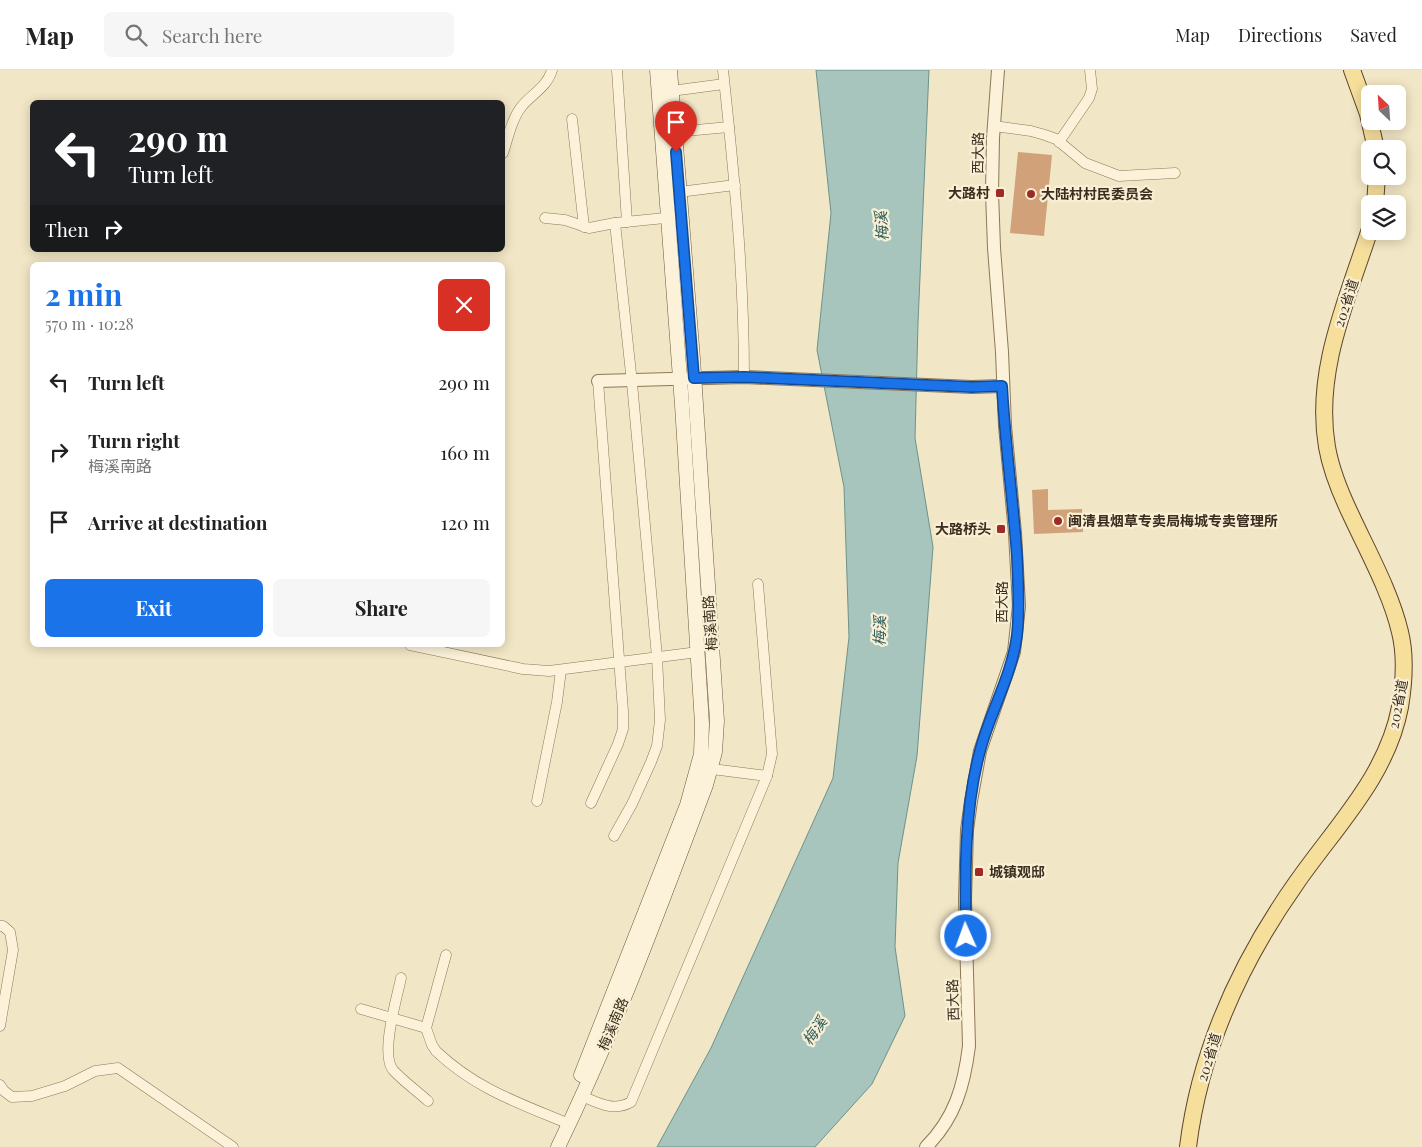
<!DOCTYPE html>
<meta charset="utf-8">
<style>
:root{--surface:#fff;--page:#f6f6f6;--text:#222;--muted:#767676;--line:#e0e0e0;--accent:#1a73e8}
body{margin:0;font-family:"Playfair Display","Noto Sans SC",serif;background:var(--page);color:var(--text);height:100vh;display:flex;flex-direction:column;font-size:19px;white-space:nowrap}
*{box-sizing:border-box;margin:0}
p{font-size:16px;color:var(--muted)}
.icon{flex:none;width:28px;height:28px;fill:none;stroke:currentColor;stroke-width:2;stroke-linecap:round;stroke-linejoin:round}
.map{position:relative;flex:1;overflow:hidden}
.drawer{position:absolute;left:30px;top:192px;width:475px;height:385px;display:flex;flex-direction:column;background:var(--surface);border-radius:8px;box-shadow:0 2px 12px #0003}
.drawer>*{flex:none}
.top-card{position:absolute;left:30px;top:30px;width:475px;height:152px;border-radius:8px;box-shadow:0 2px 12px #0003;background:#202124;color:#fff;overflow:hidden}
.needle{width:32px;rotate:335deg}
.controls{position:absolute;left:1361px;top:15px;display:grid;gap:10px}
.controls a{display:grid;place-items:center;width:45px;height:45px;border-radius:8px;background:var(--surface);box-shadow:0 2px 12px #0003;font-size:25px}
.pin{position:absolute;display:grid;place-items:center;width:42px;height:42px;color:#fff;margin:-51px -21px;border-radius:50% 50% 50% 0;rotate:-45deg;box-shadow:0 0 5px #0007}
.pin .icon{rotate:45deg}
.me{position:absolute;width:55px;margin:-28px;rotate:358deg;stroke-linejoin:round;filter:drop-shadow(0 0 4px #0008)}
.turn{display:flex;align-items:center;gap:18px;height:105px;padding:0 15px;font-size:22px}
.turn .icon{width:65px;height:65px;stroke-width:2.5}
.turn b{display:block;font-size:35px;line-height:42px}
.then{display:flex;align-items:center;height:48px;padding:0 15px;background:#0003;gap:10px;font-size:19px}
.round{display:grid;place-items:center;flex:none;width:52px;height:52px;border-radius:8px;background:var(--page)}
.summary{display:flex;align-items:center;justify-content:space-between;height:85px;padding:0 15px}
h1{font-size:30px;font-weight:700;line-height:38px;color:var(--accent)}
.button{display:flex;gap:10px;margin-top:auto;padding:10px 15px}
.button a{flex:1;height:58px;border-radius:8px;background:var(--accent);color:#fff;font-size:20px;font-weight:700;line-height:58px;text-align:center}
.button a+a{background:var(--page);color:var(--text)}
ul{padding:0;list-style:none}
li{display:flex;align-items:center;gap:15px;height:70px;padding:0 15px}
li div{flex:1}
li b{display:block;font-size:19px}
li em{font-style:normal}
header{display:flex;align-items:center;gap:30px;box-sizing:border-box;height:70px;padding:0 25px;background:var(--surface);border-bottom:1px solid var(--line)}
header strong{font-size:24px}
nav{display:flex;gap:28px;margin-inline-start:auto;font-size:18px}
.search{width:350px;height:45px;background:var(--page);display:flex;align-items:center;gap:12px;box-sizing:border-box;padding:0 18px;border-radius:8px;color:var(--muted);font-size:19px}
.map>svg:first-child{display:block}
.water{fill:#a7c4bd;stroke:#6c938b}
.building{fill:#d1a279}
.lines{fill:none;stroke-linecap:round;stroke-linejoin:round}
.minor-casing{stroke:#8d7859;stroke-width:11}
.tertiary-casing{stroke:#8d7859;stroke-width:14}
.secondary-casing{stroke:#6f583d;stroke-width:15}
.primary-casing{stroke:#5b452e;stroke-width:18}
.minor{stroke:#fbf2d9;stroke-width:10}
.tertiary{stroke:#fbf2d9;stroke-width:12}
.secondary{stroke:#fbf2d9;stroke-width:14}
.primary{stroke:#f6de9b;stroke-width:16}
.route-casing{stroke:#114b97;stroke-width:12}
.route{stroke:#1a73e8;stroke-width:9}
.poi-dot{fill:#a02b26;stroke:#f8efd5;stroke-width:2}
.labels{text-anchor:middle;stroke-width:4.5;stroke-linejoin:round;paint-order:stroke}
.street-label{font-size:14px;fill:#3c2e1e;stroke:#f8efd5}
.poi-label{font-size:14px;font-weight:bold;fill:#3c2e1e;stroke:#f8efd5;text-anchor:start}
.water-label{font-size:15px;font-style:italic;fill:#2d5d5c;stroke:#f8efd5}
</style>
<header>
<strong>Map</strong>
<div class="search"><svg class="icon" aria-label="search" viewBox="0 0 24 24"><circle cx="10" cy="10" r="6"/><path d="M15 15l6 6"/></svg>Search here</div>
<nav><a>Map</a><a>Directions</a><a>Saved</a></nav>
</header>
<div class="map">
<svg width="1422" height="1077" viewBox="0 0 1422 1077">
<rect width="100%" height="100%" fill="#f1e6c5"/>
<path class="water" d="M816,0H929L918,253L915,368L933,477L917,686L898,793L895,877L905,946L872,1014L815,1077H657L711,978L833,708L849,567L844,417L817,280L831,143Z"/>
<g class="building">
<path d="M1018,82L1052,85L1044,166L1010,163Z"/>
<path d="M1048,419V440L1082,439L1083,462L1034,464L1032,420Z"/>
</g>
<g class="lines">
<g class="minor-casing">
<g id="minor">
<path d="M617,0L627,152"/>
<path d="M723,0C734,102 744,204 744,307"/>
<path d="M671,21L724,14"/>
<path d="M572,49L584,157"/>
<path d="M994,56L1031,61L1045,65L1056,69L1085,93L1119,106L1175,103"/>
<path d="M674,62L729,57"/>
<path d="M1059,72L1089,28L1092,19L1090,0"/>
<path d="M503,83C508,68 512,48 522,36C533,23 547,17 552,0"/>
<path d="M679,122L735,115"/>
<path d="M545,148L565,150L589,158L615,153"/>
<path d="M410,575L523,599L549,601L698,582"/>
<path d="M712,699L767,706"/>
<path d="M537,731L557,632L561,600"/>
<path d="M591,733L618,674L623,659V641L598,311"/>
<path d="M614,766L632,734L651,692L657,676L660,650L657,587L632,313L615,153L675,147"/>
<path d="M0,856H3L10,862L13,880L0,956"/>
<path d="M401,908C397,928 380,984 393,1000C403,1011 417,1021 428,1031"/>
<path d="M361,939L426,958L432,975L436,981C476,1019 519,1033 569,1054"/>
<path d="M426,958L446,885"/>
<path d="M0,1015L4,1021L12,1027L32,1026L65,1016L95,1001L118,998L233,1077"/>
<path d="M582,1026C598,1033 614,1042 631,1032L767,706L772,684L758,514"/>
</g>
</g>
<g class="tertiary-casing">
<g id="tertiary">
<path d="M598,311L744,307L972,317L1002,316"/>
<path d="M926,1077C955,1048 964,1016 969,976L965,829L967,760L971,731L980,681L1014,582L1019,536L1015,463L1005,356L1002,282L994,178L992,122L993,68L998,0"/>
</g>
</g>
<g class="secondary-casing">
<g id="secondary">
<path d="M581,1005L687,735L701,684L702,654L682,335L657,0"/>
<path d="M558,1077C615,960 660,837 706,715L715,682L717,651L693,289L670,0"/>
</g>
</g>
<g class="primary-casing">
<g id="primary">
<path d="M1352,0L1368,44L1376,79"/>
<path d="M1375,134L1377,106"/>
<path d="M1188,1077C1200,980 1241,891 1297,812C1336,756 1387,706 1400,637C1404,613 1406,586 1400,562C1391,523 1367,480 1350,443C1340,422 1331,400 1327,377C1314,302 1347,230 1370,159"/>
</g>
</g>
<use href="#minor" class="minor"/>
<use href="#tertiary" class="tertiary"/>
<use href="#secondary" class="secondary"/>
<use href="#primary" class="primary"/>
</g>
<g class="lines">
<g class="route-casing">
<path id="route" d="M676,82L694,308L744,307L972,317L1002,316C1005,373 1013,429 1017,486C1018,513 1020,539 1017,565C1012,606 990,642 980,681C964,740 965,804 966,866"/>
</g>
<use href="#route" class="route"/>
</g>
<g class="poi-dot">
<rect x="995" y="118" width="10" height="10" rx="2.5"/>
<circle cx="1031" cy="124" r="5"/>
<circle cx="1058" cy="451" r="5"/>
<rect x="996" y="454" width="10" height="10" rx="2.5"/>
<rect x="974" y="797" width="10" height="10" rx="2.5"/>
</g>
<g class="labels">
<g class="street-label">
<text transform="translate(978 83) rotate(-89)" y="5">西大路</text>
<text transform="translate(1346 233) rotate(-72)" y="5">202省道</text>
<text transform="translate(1002 532) rotate(-90)" y="5">西大路</text>
<text transform="translate(710 553) rotate(-94)" y="5">梅溪南路</text>
<text transform="translate(1398 634) rotate(-79)" y="5">202省道</text>
<text transform="translate(953 930) rotate(-92)" y="5">西大路</text>
<text transform="translate(613 954) rotate(-67)" y="5">梅溪南路</text>
<text transform="translate(1209 987) rotate(-73)" y="5">202省道</text>
</g>
<g class="poi-label">
<text x="990" y="128" text-anchor="end">大路村</text>
<text x="1041" y="129">大陆村村民委员会</text>
<text x="1068" y="456">闽清县烟草专卖局梅城专卖管理所</text>
<text x="991" y="464" text-anchor="end">大路桥头</text>
<text x="989" y="807">城镇观邸</text>
</g>
<g class="water-label">
<text transform="translate(882 156) rotate(-94)" y="5">梅溪</text>
<text transform="translate(880 561) rotate(-89)" y="5">梅溪</text>
<text transform="translate(815 961) rotate(-55)" y="5">梅溪</text>
</g>
</g>
</svg>
<div class="controls">
<a><svg class="needle" viewBox="-14 -14 28 28"><path d="M0-13l5 13h-10z" fill="#e53935"/><path d="M0 13l5-13h-10z" fill="#767676"/></svg></a>
<a><svg class="icon" aria-label="search" viewBox="0 0 24 24"><circle cx="10" cy="10" r="6"/><path d="M15 15l6 6"/></svg></a>
<a><svg class="icon" aria-label="layers" viewBox="0 0 24 24"><path d="M12 4l9 5-9 5-9-5zM3 14l9 5 9-5"/></svg></a>
</div>
<div class="pin" style="left:676px;top:82px;background:#d93025"><svg class="icon" aria-label="arrive" viewBox="0 0 24 24"><path d="M6 21V4h12l-3 4 3 4H6"/></svg></div>
<svg class="me" style="left:966px;top:866px" viewBox="-20 -20 40 40"><circle r="17" fill="#1a73e8" stroke="#fff" stroke-width="3"/><path d="M0-11L8 9 0 5-8 9z" fill="#fff"/></svg>
<div class="top-card">
<div class="turn"><svg class="icon" aria-label="left" viewBox="0 0 24 24"><path d="M17 20v-9H6M10 6l-5 5 5 5"/></svg><div><b>290 m</b>Turn left</div></div>
<div class="then">Then<svg class="icon" aria-label="right" viewBox="0 0 24 24"><path d="M7 20v-9h11M14 6l5 5-5 5"/></svg></div>
</div>
<section class="drawer">
<div class="summary"><div><h1>2 min</h1><p>570 m · 10:28</p></div><a class="round" style="background:#d93025;color:#fff"><svg class="icon" aria-label="close" viewBox="0 0 24 24"><path d="M6 6l12 12M18 6L6 18"/></svg></a></div>
<ul>
<li><svg class="icon" aria-label="left" viewBox="0 0 24 24"><path d="M17 20v-9H6M10 6l-5 5 5 5"/></svg><div><b>Turn left</b></div><em>290 m</em></li>
<li><svg class="icon" aria-label="right" viewBox="0 0 24 24"><path d="M7 20v-9h11M14 6l5 5-5 5"/></svg><div><b>Turn right</b><p>梅溪南路</p></div><em>160 m</em></li>
<li><svg class="icon" aria-label="arrive" viewBox="0 0 24 24"><path d="M6 21V4h12l-3 4 3 4H6"/></svg><div><b>Arrive at destination</b></div><em>120 m</em></li>
</ul>
<div class="button"><a>Exit</a><a>Share</a></div>
</section>
</div>
